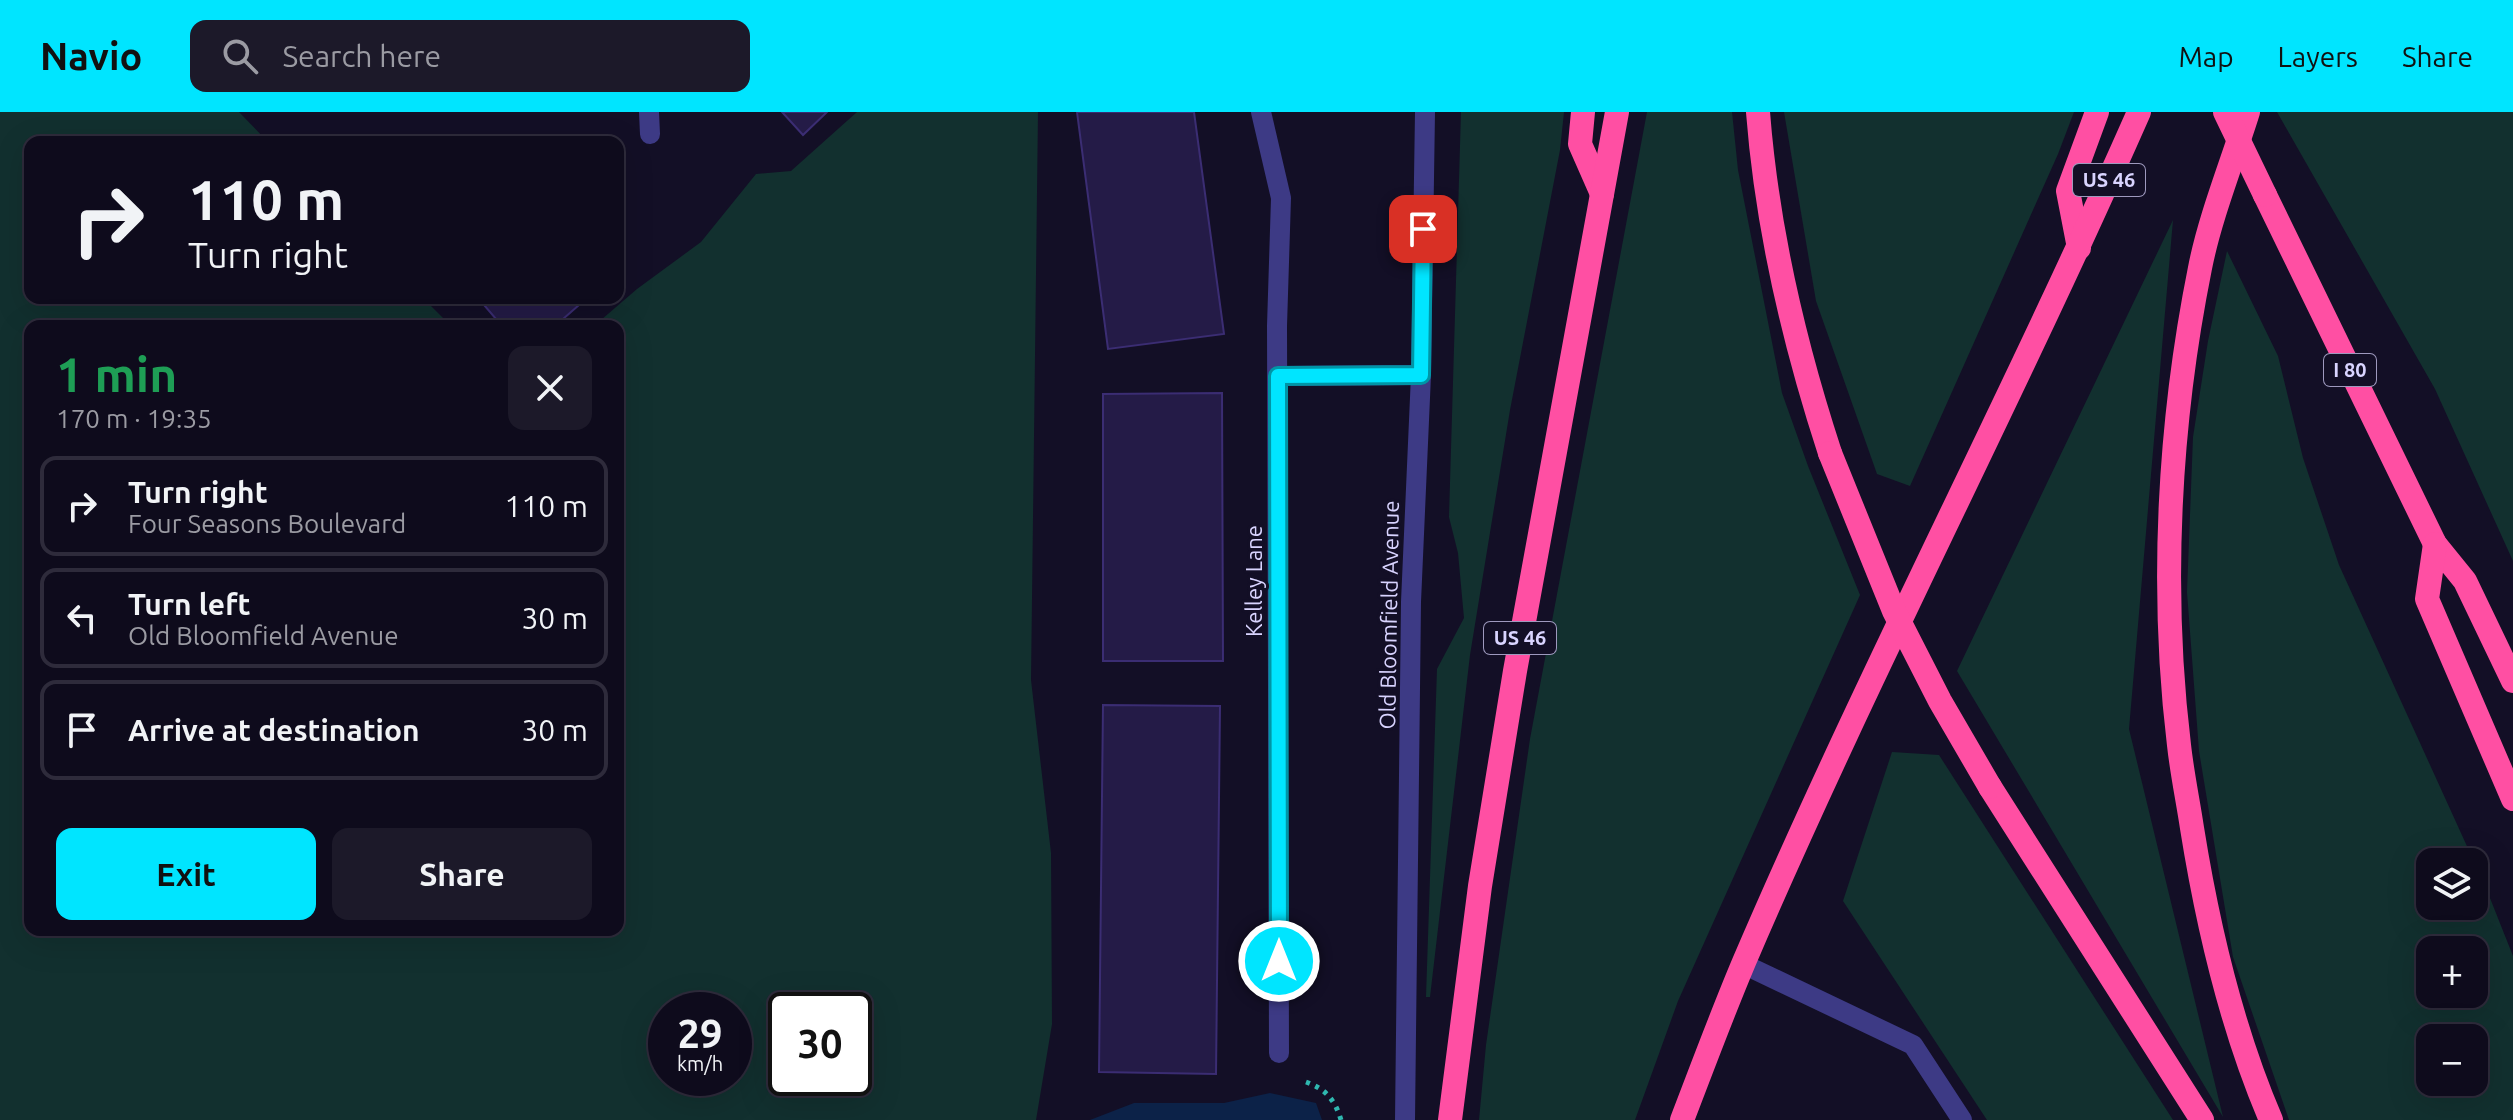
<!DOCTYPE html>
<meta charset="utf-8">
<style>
:root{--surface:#0e0b1c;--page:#1c1929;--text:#f1f3f6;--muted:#9b9ba3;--line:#2e2b3b;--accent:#00e5ff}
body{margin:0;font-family:Ubuntu,sans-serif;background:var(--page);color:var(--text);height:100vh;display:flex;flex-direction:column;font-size:30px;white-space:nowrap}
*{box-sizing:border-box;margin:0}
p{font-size:26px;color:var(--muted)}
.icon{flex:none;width:44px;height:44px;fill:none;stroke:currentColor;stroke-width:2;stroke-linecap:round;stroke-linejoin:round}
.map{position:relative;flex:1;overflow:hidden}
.panel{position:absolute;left:24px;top:208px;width:600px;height:616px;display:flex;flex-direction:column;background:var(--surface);border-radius:16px;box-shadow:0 8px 32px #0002,0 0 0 2px var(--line)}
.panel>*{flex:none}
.guide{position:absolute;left:24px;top:24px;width:600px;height:168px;border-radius:16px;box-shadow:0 8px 32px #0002,0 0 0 2px var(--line);background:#0e0b1c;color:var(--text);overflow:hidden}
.buttons{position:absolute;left:2416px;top:736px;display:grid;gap:16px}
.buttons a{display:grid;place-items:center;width:72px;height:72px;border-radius:16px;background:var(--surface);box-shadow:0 8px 32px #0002,0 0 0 2px var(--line);font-size:40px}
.speed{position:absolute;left:648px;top:880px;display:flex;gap:16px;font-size:40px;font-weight:700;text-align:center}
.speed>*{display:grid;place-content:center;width:104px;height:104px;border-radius:50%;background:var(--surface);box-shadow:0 8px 32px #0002,0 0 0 2px var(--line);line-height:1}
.speed small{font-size:20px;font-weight:400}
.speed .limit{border:4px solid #111;border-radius:12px;background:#fff;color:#111}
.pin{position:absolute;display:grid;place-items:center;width:68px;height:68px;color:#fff;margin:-34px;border-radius:16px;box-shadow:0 4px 12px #0006}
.me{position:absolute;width:88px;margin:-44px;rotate:0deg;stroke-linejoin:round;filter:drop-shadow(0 0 6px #0008)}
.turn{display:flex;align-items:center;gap:28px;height:168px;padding:0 32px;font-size:36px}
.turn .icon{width:104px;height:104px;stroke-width:2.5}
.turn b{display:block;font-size:56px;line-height:68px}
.round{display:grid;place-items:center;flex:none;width:84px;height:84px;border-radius:16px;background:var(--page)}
.overview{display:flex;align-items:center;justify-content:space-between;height:136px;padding:0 32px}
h1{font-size:48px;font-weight:700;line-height:60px;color:#1e9e55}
.action{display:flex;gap:16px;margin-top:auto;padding:16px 32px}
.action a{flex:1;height:92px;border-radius:16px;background:var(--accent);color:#111;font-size:32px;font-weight:700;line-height:92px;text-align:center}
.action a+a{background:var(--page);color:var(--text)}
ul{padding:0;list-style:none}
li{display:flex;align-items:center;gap:24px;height:100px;margin:0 16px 12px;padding:0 16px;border:4px solid var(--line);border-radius:16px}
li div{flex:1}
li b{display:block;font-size:30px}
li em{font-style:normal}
header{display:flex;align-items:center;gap:48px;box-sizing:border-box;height:112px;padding:0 40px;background:var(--accent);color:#111}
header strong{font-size:38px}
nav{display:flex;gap:44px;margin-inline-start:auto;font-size:28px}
.search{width:560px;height:72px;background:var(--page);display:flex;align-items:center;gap:20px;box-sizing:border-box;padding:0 28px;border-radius:16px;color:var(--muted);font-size:30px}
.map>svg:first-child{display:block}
.green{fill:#12302f;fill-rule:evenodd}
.water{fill:#0c2248}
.building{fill:#241b47;stroke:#3b2d73;stroke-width:2}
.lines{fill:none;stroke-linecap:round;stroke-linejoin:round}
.path{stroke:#2fb8b0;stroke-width:5;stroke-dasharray:4 6;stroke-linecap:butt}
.minor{stroke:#3d3a85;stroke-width:20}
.highway{stroke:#ff4fa3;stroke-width:24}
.highway-bridge{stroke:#ff4fa3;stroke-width:24}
.route-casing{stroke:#0095a6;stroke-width:20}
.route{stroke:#00e5ff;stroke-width:14}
.labels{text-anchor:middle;stroke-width:6;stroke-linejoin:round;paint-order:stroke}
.shield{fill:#130f26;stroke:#9e99be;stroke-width:2}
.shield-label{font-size:20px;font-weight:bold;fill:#d9d4ff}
.street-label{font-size:22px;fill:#d9d4ff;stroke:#130f26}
</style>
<header>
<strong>Navio</strong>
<div class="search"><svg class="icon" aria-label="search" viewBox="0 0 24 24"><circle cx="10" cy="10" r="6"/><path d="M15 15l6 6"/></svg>Search here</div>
<nav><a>Map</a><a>Layers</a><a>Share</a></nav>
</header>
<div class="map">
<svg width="2513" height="1008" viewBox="0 0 2513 1008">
<rect width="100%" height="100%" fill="#130f26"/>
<g class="green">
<path d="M0,0H239L268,30H30V186H423L451,214H30V818H618V214H594L637,177L701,130L756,62L791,59L857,0H1038L1031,568L1051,741L1052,912L1036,1008H0ZM666,898H734V966H666ZM786,898H854V966H786Z"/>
<path d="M1461,0H1564L1560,38L1510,298L1470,543L1430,885H1426L1437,557L1464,506L1458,441L1449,405Z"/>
<path d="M1647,0H1732L1738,58L1782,281L1808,354L1860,483L1678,889L1635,1008H1479L1486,933L1530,627Z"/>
<path d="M1784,0H2074L2058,42L1910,374L1877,362L1816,189Z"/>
<path d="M2277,0H2513V449L2435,277Z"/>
<path d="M2173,108L2129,617L2223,1005L1957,559Z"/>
<path d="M2227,139L2278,244L2303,346L2339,453L2486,776L2513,844V1008H2289L2233,845L2199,639L2187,480L2193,325L2208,229ZM2430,750H2474V794H2430ZM2430,838H2474V882H2430ZM2430,926H2474V970H2430Z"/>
<path d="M1892,640L1939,643L2173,1008H1987L1843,789Z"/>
</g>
<path class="water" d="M1270,981L1316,991L1322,1008H1090L1134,991H1224Z"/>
<g class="building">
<path d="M782,0H827L803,23Z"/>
<path d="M1077,0H1194L1224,222L1108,237Z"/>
<path d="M478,186H587L555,214H502Z"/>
<path d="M1222,281L1223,549H1103V282Z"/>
<path d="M1103,593L1220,594L1216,962L1099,960Z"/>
</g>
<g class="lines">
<path class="path" d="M1306,970C1326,977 1335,988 1341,1008"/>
<g class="minor">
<path d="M649,0L650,22"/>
<path d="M1261,0L1281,86L1277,214L1279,941"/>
<path d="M1278,264L1421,263"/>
<path d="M1743,852L1913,933L1962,1008"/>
<path d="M1405,1008L1411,490L1421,263L1425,0"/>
</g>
<g class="highway">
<path d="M1583,0L1580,32L1602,82"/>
<path d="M1758,0C1767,116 1794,231 1830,341"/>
<path d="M2248,0C2232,51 2210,105 2200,156C2169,310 2160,476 2179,633C2182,661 2188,689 2192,716C2208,816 2231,915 2271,1008"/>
<path d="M2265,83L2435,432L2465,469L2513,569"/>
<path d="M2079,136L2068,79L2097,0"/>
<path d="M2435,432L2427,487L2513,687"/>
<path d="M1990,675L2202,1008"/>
<path d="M1450,1008L1480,774L1515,559L1617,0"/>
<path d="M1682,1008C1702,956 1722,902 1744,850C1867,563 2013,286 2139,0"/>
</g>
<g class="highway-bridge">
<path d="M2225,0L2265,83"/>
<path d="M1830,341L1894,499L1940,589L1990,675"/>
</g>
</g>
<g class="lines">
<g class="route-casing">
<path id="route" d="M1279,849L1278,264L1421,263L1423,117"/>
</g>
<use href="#route" class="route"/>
</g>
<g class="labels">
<g class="shield">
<rect x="2073" y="52" width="72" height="32" rx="6"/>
<rect x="2324" y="242" width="52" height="32" rx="6"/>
<rect x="1484" y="510" width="72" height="32" rx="6"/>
</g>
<g class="shield-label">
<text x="2109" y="75">US 46</text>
<text x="2350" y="265">I 80</text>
<text x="1520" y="533">US 46</text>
</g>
<g class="street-label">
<text transform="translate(1254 469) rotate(-90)" y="8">Kelley Lane</text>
<text transform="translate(1389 503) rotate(-89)" y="8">Old Bloomfield Avenue</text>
</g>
</g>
</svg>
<div class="buttons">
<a><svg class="icon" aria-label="layers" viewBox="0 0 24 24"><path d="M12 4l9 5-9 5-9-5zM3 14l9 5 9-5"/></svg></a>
<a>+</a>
<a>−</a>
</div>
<div class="speed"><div>29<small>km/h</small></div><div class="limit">30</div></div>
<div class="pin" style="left:1423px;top:117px;background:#d93025"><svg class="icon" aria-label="arrive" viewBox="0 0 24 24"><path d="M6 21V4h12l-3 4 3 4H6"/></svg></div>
<svg class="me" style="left:1279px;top:849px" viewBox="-20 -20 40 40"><circle r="17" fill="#00e5ff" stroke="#fff" stroke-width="3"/><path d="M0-11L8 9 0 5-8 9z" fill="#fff"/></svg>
<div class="guide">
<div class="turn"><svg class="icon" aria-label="right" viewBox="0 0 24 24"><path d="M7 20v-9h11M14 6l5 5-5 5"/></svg><div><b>110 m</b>Turn right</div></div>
</div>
<section class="panel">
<div class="overview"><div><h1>1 min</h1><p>170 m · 19:35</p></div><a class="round"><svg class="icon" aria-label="close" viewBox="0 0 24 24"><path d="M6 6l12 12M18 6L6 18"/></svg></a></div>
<ul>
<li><svg class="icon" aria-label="right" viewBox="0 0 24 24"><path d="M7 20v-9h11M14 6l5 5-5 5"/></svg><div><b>Turn right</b><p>Four Seasons Boulevard</p></div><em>110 m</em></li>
<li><svg class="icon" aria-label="left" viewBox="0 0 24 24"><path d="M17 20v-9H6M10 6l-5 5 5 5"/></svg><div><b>Turn left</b><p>Old Bloomfield Avenue</p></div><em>30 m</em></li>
<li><svg class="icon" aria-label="arrive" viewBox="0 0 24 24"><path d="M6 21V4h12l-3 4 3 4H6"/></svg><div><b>Arrive at destination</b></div><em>30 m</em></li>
</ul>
<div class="action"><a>Exit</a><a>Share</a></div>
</section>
</div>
